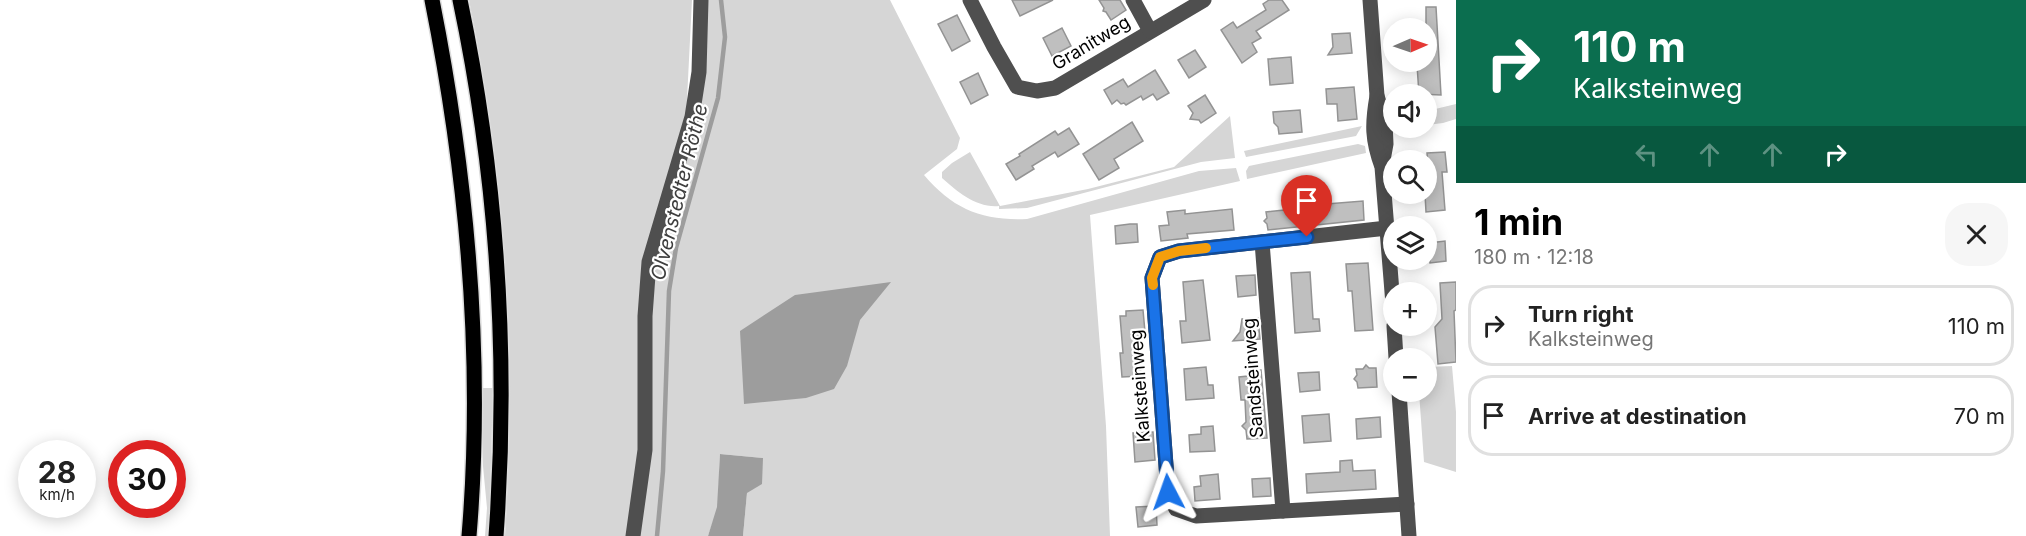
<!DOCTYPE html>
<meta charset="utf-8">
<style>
:root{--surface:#fff;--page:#f6f6f6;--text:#222;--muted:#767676;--line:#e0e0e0;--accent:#000}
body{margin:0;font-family:Inter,sans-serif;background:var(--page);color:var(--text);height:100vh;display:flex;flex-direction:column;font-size:22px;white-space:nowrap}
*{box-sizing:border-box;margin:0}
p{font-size:20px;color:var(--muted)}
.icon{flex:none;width:33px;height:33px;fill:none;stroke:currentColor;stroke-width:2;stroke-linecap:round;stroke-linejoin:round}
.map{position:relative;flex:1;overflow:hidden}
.side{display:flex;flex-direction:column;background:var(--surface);width:570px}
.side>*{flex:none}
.top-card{background:#0b6e4f;color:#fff;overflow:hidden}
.needle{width:39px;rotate:88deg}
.tools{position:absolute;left:1383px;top:18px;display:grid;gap:12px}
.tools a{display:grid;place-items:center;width:54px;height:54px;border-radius:50%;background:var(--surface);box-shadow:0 3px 15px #0003;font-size:30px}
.speed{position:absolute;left:18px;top:440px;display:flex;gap:12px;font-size:30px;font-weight:700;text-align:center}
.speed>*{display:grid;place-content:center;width:78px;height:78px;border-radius:50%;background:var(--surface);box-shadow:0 3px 15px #0003;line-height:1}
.speed small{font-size:15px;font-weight:400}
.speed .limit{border:9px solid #d22;background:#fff;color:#111}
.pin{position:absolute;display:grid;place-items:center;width:51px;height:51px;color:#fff;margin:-62px -26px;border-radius:50% 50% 50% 0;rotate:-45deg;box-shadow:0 0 6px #0007}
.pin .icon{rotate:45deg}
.me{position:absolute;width:66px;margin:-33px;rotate:356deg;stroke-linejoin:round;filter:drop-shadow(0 0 4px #0008)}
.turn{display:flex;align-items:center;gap:21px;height:126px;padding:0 18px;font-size:27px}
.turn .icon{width:78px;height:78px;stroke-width:2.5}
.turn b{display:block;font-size:42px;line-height:51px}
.lanes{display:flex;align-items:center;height:57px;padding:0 18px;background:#0003;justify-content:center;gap:30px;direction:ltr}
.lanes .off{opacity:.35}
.round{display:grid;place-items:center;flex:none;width:63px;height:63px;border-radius:24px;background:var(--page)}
.summary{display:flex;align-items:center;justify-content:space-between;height:102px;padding:0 18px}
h1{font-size:36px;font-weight:700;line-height:45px;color:var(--accent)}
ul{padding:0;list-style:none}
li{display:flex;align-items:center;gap:18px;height:81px;margin:0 12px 9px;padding:0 6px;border:3px solid var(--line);border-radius:24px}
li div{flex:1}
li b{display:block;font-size:22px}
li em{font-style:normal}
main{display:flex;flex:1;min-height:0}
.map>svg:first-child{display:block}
.green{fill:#d6d6d6}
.water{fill:#9d9d9d}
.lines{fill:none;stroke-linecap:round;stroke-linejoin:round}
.stream{stroke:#9d9d9d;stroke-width:4.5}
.building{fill:#bfbfbf;stroke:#939393;stroke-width:1.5}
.major-casing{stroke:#dbdbdb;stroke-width:18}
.minor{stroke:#4f4f4f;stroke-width:15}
.major{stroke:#000;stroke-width:15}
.route-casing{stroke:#114b97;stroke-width:15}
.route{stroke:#1a73e8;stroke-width:10}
.slow{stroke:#f59e0b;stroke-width:10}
.labels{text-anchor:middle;stroke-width:4.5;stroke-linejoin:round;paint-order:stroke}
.street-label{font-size:18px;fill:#000;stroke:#fff}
.water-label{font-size:20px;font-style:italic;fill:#3e3e3e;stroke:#fff}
</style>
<main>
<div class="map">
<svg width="1456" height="536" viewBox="0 0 1456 536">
<rect width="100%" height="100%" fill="#fff"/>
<g class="green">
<path d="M469,0H692L686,119L645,254L640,448L628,536H505C516,356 505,177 469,0Z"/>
<path d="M706,0H890L960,138L957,149L924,175C953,209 982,221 1027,219L1199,171L1236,168L1240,181L1090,215L1106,426L1110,536H743L747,493L763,458L720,454L718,507L708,536H638L650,309L656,257L694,123Z"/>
<path d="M1456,104V119L1443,123L1427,125V111Z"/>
<path d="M1230,116L1235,158L1201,162L1027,208L999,209V206C976,208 958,192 942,178V172L952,163L970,152L1000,206L1088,189L1174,167Z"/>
<path d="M1362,126L1356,136L1246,157L1244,151Z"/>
<path d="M1358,144L1365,146L1366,153L1247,179L1246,171L1249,166Z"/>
<path d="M1452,366L1456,412V472L1424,462L1419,392H1426L1427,367Z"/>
<path d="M483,388H493L489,536H485L487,508L483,466Z"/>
</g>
<g class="water">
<path d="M891,282L860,320L847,366L834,389L806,398L744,404L740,331L795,295Z"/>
<path d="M720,454L763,458L762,484L747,493L743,536H708L717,507Z"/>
</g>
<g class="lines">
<path class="stream" d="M657,536L663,471L669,291L676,248L718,98L725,37L721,0"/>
</g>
<g class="building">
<path d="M1012,0H1053L1020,16Z"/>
<path d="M1099,0H1120L1126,10L1111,20L1106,12L1103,11L1104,8Z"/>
<path d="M1269,0H1282L1289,10L1256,31L1261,38L1252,43L1257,52L1242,63L1221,30L1233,22L1237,28L1266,10L1263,4Z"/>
<path d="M1426,7H1436L1441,95L1419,94L1417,65L1426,64Z"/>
<path d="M957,15L970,41L952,51L938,24Z"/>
<path d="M1062,28L1071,46L1052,56L1043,38Z"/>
<path d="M1350,33L1352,53L1328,55L1333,47L1332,34Z"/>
<path d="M1195,50L1206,67L1189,78L1178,60Z"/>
<path d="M1291,57L1293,83L1270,85L1268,59Z"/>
<path d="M1155,70L1169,93L1157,100L1153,94L1143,100L1141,96L1126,105L1124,103L1121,104L1117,100L1112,104L1104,90L1123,79L1128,87Z"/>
<path d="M978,73L988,95L971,104L960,82Z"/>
<path d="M1354,87L1357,119L1338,121L1337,104H1327L1326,89Z"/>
<path d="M1205,95L1216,113L1201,123L1199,120L1190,119L1193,113L1188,106Z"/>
<path d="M1300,110L1302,132L1279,134L1278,127L1274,123L1273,112Z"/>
<path d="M1132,122L1143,141L1114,159L1119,168L1099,180L1083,154Z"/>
<path d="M1069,128L1079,144L1058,157L1055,152L1032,166L1034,169L1016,180L1006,164L1020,156L1019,154L1055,131L1058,135Z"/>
<path d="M1445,152L1447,172H1442L1445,210L1426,212L1425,194L1430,192L1427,153Z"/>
<path d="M1363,201L1364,220L1268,230L1267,224L1264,221L1267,218L1266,212L1303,208L1302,206Z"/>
<path d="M1232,209L1234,230L1187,234L1188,238L1161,241L1159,226L1169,225L1167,212L1185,210V214Z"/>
<path d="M1130,224H1137L1138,242L1116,244L1115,226Z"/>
<path d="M1445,241L1446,261L1430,263L1429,243Z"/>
<path d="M1368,263L1373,330L1355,331L1352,291H1348L1346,264Z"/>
<path d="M1310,272L1313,319H1319L1320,331L1295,333L1291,273Z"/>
<path d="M1255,275L1256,295L1238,297L1236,276Z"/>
<path d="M1203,280L1210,340L1182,343L1180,321H1186L1183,282Z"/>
<path d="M1456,282V310L1454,311L1456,362L1438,364L1435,327L1442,319L1440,283Z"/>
<path d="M1143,310L1145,332H1138L1141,376L1122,377L1120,353H1123L1120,316H1126V311Z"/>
<path d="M1258,318L1260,339L1233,341L1240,332L1242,319Z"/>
<path d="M1366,365L1369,368H1376L1377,387L1358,388L1357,382L1354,379L1357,375L1356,369H1363Z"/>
<path d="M1206,367L1208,385H1213L1214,398L1186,400L1184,369Z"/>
<path d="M1261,370L1267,438L1247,439L1246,430L1242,426L1246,422L1245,400H1241L1239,377L1248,376V371Z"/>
<path d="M1319,372L1320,390L1300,392L1298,373Z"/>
<path d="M1329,414L1331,441L1304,443L1302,416Z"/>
<path d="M1380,417L1381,437L1357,439L1356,419Z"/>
<path d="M1213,426L1215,451L1190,452L1189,435L1201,434V427Z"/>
<path d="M1153,432L1155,460L1135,462L1133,433Z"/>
<path d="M1352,460L1353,471L1375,470L1376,489L1307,493L1306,474L1340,472V461Z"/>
<path d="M1218,474L1220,499L1195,501L1194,487L1201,486L1200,476Z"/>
<path d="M1270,478L1271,496L1253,497L1252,479Z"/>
<path d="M1156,506L1157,525L1138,527L1136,507Z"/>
</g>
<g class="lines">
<g class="major-casing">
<g id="major">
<path d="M432,0C467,176 484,357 469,536"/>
<path d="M460,0C497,176 509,357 496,536"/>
</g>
</g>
<g class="minor">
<path d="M970,0L994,47L1017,87L1037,91L1055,88L1204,0"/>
<path d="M1133,0L1150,31"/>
<path d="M1370,0L1377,96L1385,122L1386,144L1382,166"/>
<path d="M1377,96C1372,124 1372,140 1382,167L1394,317"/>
<path d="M1387,228L1179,251L1160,257L1152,278L1168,492L1176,509L1196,516L1407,504"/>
<path d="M1262,242L1283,511"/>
<path d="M1394,326L1396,358"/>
<path d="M1399,392L1409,536"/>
<path d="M633,536L645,450V316L649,262L692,117L699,72L701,0"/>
</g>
<use href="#major" class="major"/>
</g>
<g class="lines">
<g class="route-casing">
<path id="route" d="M1168,492L1152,278L1160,257L1179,251L1307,237"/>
</g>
<use href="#route" class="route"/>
<path class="slow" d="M1153,285L1152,278L1160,257L1179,251L1206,248"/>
</g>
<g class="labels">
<g class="street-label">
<text transform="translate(1091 43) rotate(-31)" y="6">Granitweg</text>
<text transform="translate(1253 378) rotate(-94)" y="6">Sandsteinweg</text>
<text transform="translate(1140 386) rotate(-94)" y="6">Kalksteinweg</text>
</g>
<g class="water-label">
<text transform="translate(679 192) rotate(-76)" y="7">Olvenstedter Röthe</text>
</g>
</g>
</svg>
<div class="tools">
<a><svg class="needle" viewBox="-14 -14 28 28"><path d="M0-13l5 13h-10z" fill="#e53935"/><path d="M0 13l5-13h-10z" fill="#767676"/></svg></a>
<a><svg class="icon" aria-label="sound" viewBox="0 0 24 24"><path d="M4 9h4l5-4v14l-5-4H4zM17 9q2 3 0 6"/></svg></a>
<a><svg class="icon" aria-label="search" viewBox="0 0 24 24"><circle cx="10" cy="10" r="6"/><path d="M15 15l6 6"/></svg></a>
<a><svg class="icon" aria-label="layers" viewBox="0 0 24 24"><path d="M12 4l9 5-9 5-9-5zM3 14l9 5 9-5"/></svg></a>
<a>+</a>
<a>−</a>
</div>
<div class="speed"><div>28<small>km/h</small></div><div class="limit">30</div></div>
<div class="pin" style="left:1307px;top:237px;background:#d93025"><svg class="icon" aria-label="arrive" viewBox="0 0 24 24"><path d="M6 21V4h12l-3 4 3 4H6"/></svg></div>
<svg class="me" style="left:1168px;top:492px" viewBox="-20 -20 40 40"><path d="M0-17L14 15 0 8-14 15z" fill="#1a73e8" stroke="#fff" stroke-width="4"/></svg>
</div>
<section class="side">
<div class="top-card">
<div class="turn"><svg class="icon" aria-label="right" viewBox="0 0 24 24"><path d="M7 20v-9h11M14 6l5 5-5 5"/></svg><div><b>110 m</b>Kalksteinweg</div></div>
<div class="lanes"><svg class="icon off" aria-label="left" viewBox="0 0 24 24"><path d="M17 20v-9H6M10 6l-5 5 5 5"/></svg><svg class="icon off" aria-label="ahead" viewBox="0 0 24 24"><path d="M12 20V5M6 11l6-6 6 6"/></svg><svg class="icon off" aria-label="ahead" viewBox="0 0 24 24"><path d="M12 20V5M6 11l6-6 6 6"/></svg><svg class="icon" aria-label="right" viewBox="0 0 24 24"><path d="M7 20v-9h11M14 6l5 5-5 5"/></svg></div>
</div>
<div class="summary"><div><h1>1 min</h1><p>180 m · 12:18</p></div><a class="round"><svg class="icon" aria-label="close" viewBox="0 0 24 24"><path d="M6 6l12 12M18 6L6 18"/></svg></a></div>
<ul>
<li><svg class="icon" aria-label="right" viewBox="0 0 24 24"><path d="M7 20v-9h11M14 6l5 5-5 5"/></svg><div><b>Turn right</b><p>Kalksteinweg</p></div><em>110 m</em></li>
<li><svg class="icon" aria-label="arrive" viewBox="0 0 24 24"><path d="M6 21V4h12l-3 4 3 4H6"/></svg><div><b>Arrive at destination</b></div><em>70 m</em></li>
</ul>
</section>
</main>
